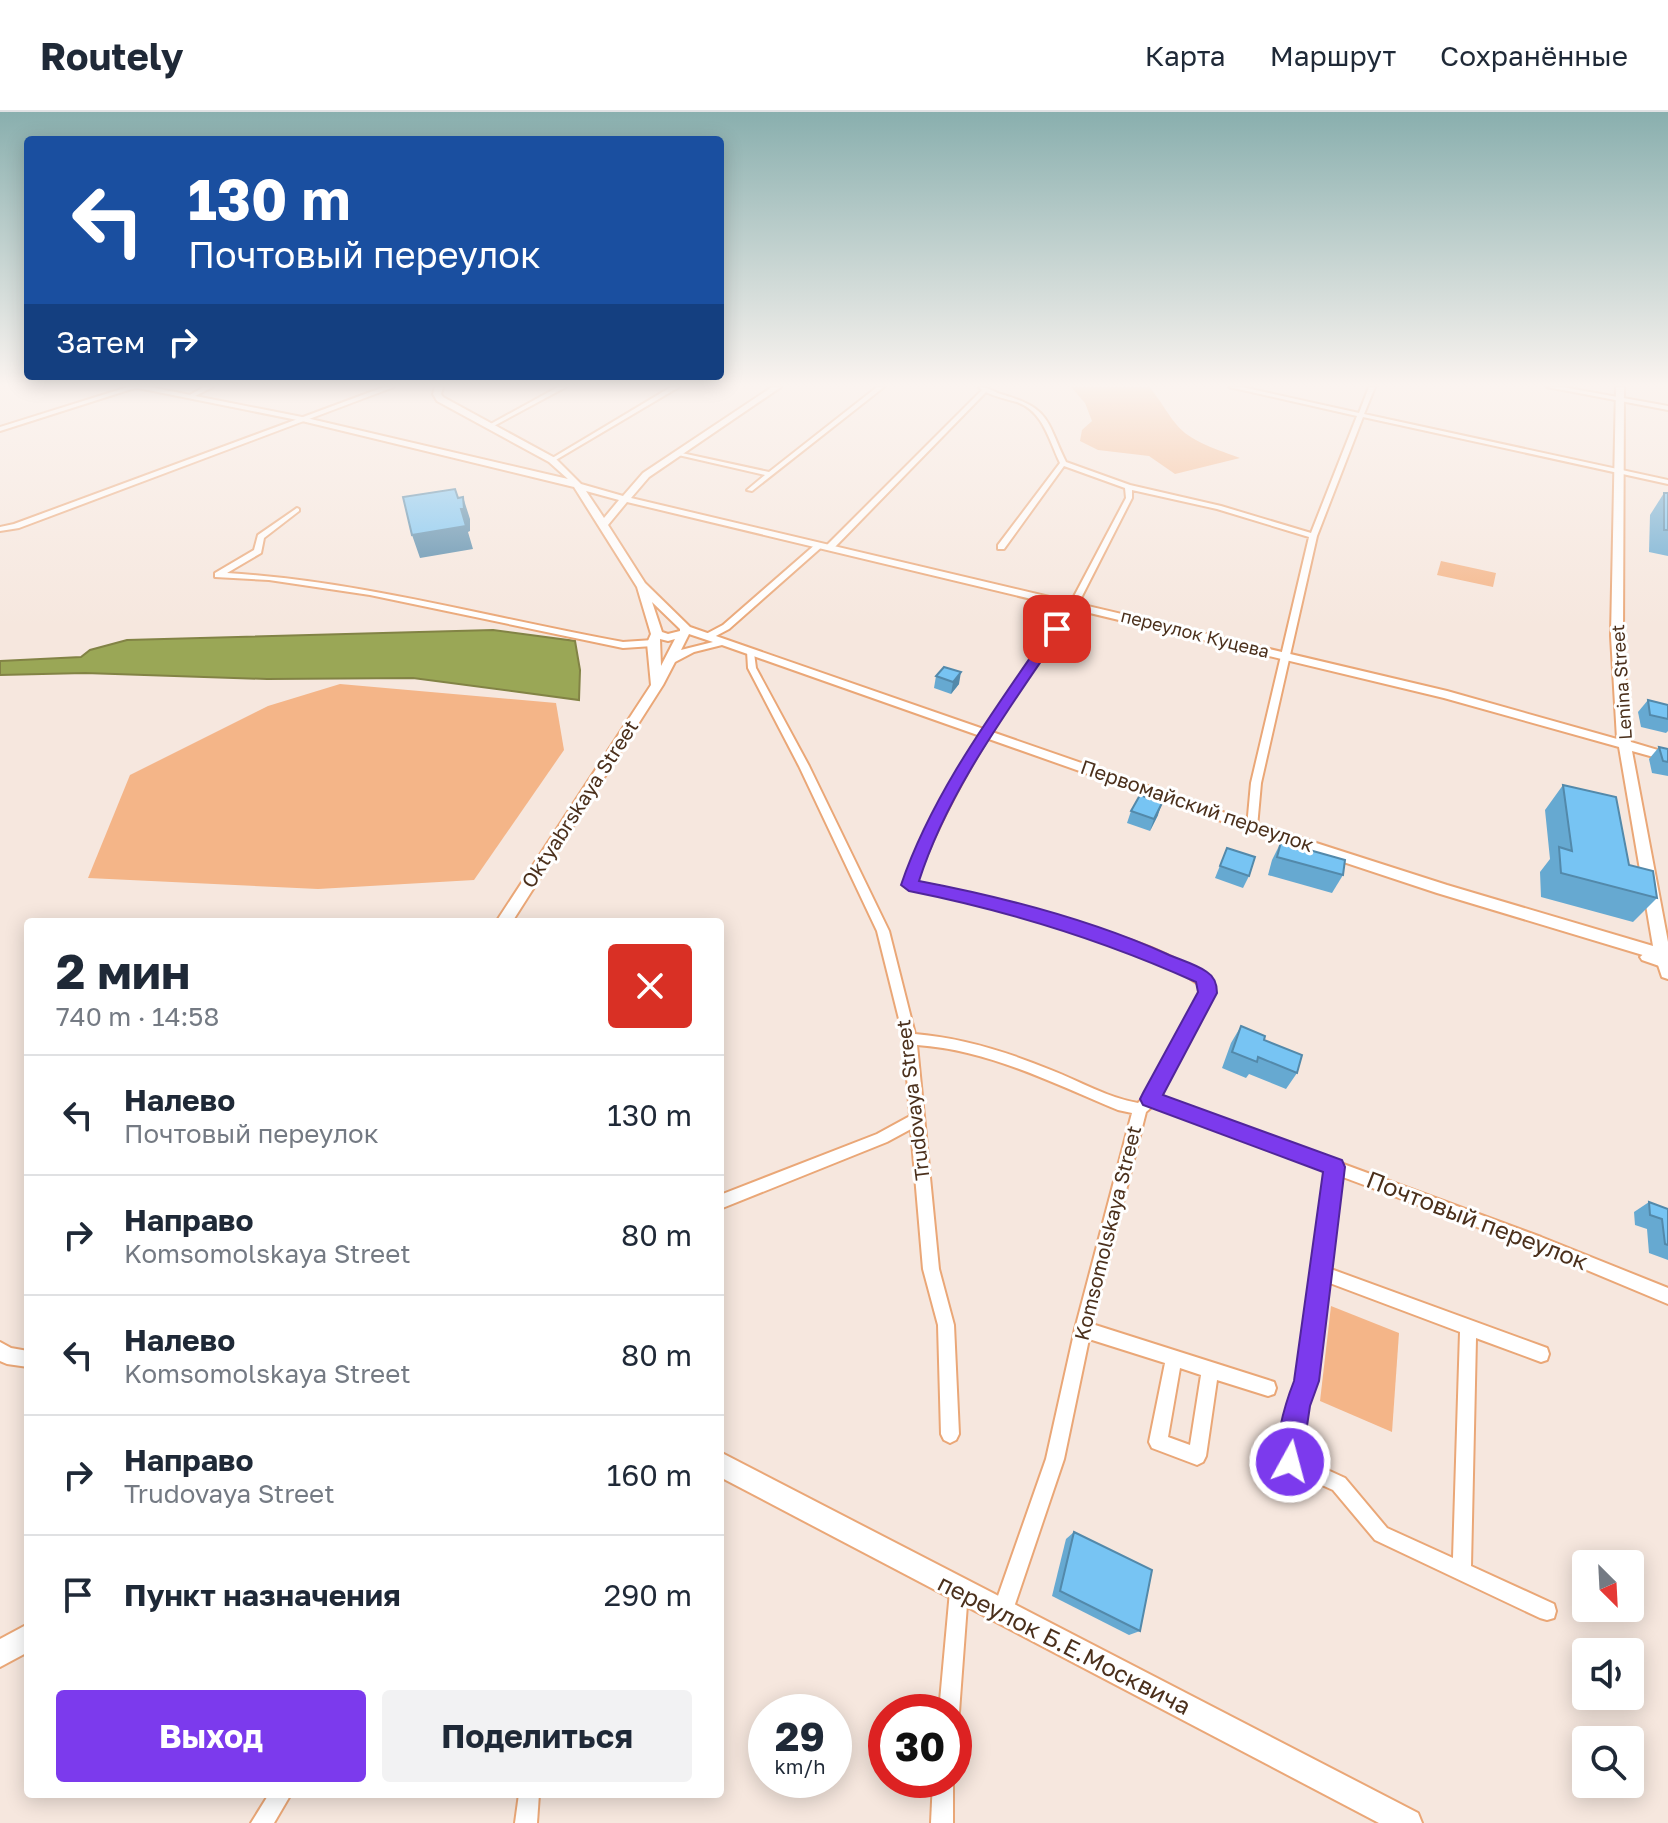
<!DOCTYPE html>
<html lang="ru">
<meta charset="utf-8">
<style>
:root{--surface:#fff;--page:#f2f2f3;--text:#1f2937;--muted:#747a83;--line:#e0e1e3;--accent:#7c3aed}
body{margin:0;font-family:"Golos Text",sans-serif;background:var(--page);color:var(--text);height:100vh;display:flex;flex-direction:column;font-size:30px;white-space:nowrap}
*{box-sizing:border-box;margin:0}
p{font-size:26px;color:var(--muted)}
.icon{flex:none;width:44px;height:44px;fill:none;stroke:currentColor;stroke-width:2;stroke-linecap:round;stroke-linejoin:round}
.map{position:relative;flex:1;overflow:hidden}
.sheet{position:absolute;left:24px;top:806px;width:700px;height:880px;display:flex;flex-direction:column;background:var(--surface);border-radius:8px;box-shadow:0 4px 20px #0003}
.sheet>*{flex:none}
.guide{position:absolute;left:24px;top:24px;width:700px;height:244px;border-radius:8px;box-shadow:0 4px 20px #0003;background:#1a4fa0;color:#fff;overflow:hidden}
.needle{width:52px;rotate:156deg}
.controls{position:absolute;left:1572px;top:1438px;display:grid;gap:16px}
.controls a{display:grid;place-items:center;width:72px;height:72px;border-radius:8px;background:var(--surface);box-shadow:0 4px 20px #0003;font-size:40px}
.speed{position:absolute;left:748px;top:1582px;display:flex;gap:16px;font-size:40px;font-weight:700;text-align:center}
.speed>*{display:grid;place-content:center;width:104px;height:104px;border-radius:50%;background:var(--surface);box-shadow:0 4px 20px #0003;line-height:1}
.speed small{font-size:20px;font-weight:400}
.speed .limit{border:12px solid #d22;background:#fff;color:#111}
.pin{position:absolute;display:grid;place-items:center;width:68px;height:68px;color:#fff;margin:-34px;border-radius:16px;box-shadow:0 4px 12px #0006}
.me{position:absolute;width:88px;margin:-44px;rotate:7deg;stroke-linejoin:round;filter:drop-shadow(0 0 6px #0008)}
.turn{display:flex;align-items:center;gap:28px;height:168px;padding:0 32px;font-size:36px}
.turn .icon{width:104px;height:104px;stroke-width:2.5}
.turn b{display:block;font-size:56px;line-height:68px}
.then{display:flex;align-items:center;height:76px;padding:0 32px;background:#0003;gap:16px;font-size:30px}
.round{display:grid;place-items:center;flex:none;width:84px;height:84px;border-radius:8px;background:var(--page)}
.summary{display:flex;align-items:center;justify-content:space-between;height:136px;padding:0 32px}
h1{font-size:48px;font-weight:700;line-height:60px}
.button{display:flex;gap:16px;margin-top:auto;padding:16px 32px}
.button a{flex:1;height:92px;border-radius:8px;background:var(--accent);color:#fff;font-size:32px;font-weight:700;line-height:92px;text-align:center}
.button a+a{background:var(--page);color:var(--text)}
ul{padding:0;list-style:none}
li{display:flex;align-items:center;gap:24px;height:120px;padding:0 32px;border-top:2px solid var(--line)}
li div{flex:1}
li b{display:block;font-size:30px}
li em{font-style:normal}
header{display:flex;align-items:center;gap:48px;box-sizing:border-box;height:112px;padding:0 40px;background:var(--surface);border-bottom:2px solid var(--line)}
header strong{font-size:38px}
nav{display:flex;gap:44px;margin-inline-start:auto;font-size:28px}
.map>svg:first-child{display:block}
.green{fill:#f4b588}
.water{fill:#9aa756;stroke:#828345;stroke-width:2}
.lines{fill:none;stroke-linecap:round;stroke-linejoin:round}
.street-casing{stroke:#eaa777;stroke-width:4}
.secondary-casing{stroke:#eaa777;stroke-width:4}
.street{fill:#fff;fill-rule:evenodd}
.secondary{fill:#fff;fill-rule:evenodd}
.wall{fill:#66a9d1}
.shaded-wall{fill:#5389aa}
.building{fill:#77c4f3;stroke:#5389aa;stroke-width:2}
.route{fill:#7c3aed;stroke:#51269a;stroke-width:2}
.labels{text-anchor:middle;stroke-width:6;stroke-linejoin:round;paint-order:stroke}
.far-street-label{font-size:18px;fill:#4b301c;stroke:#fff}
.street-label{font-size:20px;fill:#4b301c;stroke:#fff}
.near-street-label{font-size:24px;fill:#4b301c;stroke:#fff}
</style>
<header>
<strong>Routely</strong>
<nav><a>Карта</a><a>Маршрут</a><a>Сохранённые</a></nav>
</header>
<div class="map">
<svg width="1668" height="1711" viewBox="0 0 1668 1711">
<rect width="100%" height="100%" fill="#f6e7de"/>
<g class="green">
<path d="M1071,275H1149C1160,287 1166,300 1176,312C1190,330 1219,338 1240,346L1175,362L1149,344L1098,338L1080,329L1082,318L1092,309L1085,291Z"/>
<path d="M1441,449L1496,461L1493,475L1437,463Z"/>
<path d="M340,572L556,591L564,638L474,768L318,777L88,766L130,663L268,594Z"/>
<path d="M1331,1194L1399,1221L1392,1320L1320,1289Z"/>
</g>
<path class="water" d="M493,518L575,529L580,558L579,588L413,566L267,567L85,561L0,563V549L81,545L90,538L127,528Z"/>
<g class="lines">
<g class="street-casing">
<g id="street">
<path d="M128,275H138L0,319V315Z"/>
<path d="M204,275H213L191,286L186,285Z"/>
<path d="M384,275H394L19,416L0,419V415L14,412Z"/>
<path d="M558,275H566L492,315L487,314Z"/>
<path d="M671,275H679L554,349L549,348Z"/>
<path d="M877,275H884L752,379L747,378L765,363L674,342L677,340L769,360Z"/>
<path d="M979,275C989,275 995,281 1004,283C1051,297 1046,309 1066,350L1130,373L1221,394L1311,421L1357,304L1229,275H1242L1359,301L1369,275H1375L1364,302L1668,368V372L1363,305L1317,424L1261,671L1257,715L1252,719L1247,715L1251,671L1309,425L1217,397L1132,378V386L1078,492L1074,494L1075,496C1014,584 953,670 916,770C974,781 1032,796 1088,814C1131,828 1175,841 1211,869L1213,881L1159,984L1541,1125L1668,1176V1192L1539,1138L1340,1064L1328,1156L1547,1236L1549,1242L1547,1248L1541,1250L1476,1226L1471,1454L1554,1492L1556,1499L1554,1506L1547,1508L1540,1506L1375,1428L1333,1378L1284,1356L1281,1350L1289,1294L1298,1269L1326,1059L1153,994L1146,1000L1092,1212L1268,1268L1274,1270L1276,1276L1274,1282L1268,1284L1217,1268L1206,1344L1203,1350L1197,1353L1152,1336L1149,1330L1165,1251L1089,1227L1064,1347L1012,1501L1009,1508L1002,1511L995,1508L992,1501L1046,1347L1075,1217L1132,1001L1118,998C1053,971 989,938 917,933L939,1157L954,1213L959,1322L956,1328L950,1331L944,1328L941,1322L938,1213L923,1157L911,1017L887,1030L720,1097V1083L877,1022L910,1004L904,927L877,819L799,654L748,556L747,539L754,541L756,556L809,654L889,819L915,922C963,926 1007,940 1051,958C1079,969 1108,986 1138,991L1146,983L1201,881V874C1166,848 1124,834 1083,821C1026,803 968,788 909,777L903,773C944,669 1004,585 1068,494H1071L1070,492L1126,386L1125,376L1064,354L1004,437H998V433L1060,351C1049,328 1043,299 1017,290C1006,287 996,285 986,280L833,437H827V433L982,278ZM1327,1170L1460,1220L1453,1446L1387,1416L1345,1366L1299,1345L1305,1294L1314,1269ZM1180,1256L1201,1263L1190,1333L1168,1325Z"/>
<path d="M1547,275H1562L1668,294V298Z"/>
<path d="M297,396L299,397V399L264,426L261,441L227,461C361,469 491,506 623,530L653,528L657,531L653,534L623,536L370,483L269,468L215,465V461L254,438L258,423Z"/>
<path d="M817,431L824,433L729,517L712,526H706V522L723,513Z"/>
<path d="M1646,840L1668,847V857L1642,848L1640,845Z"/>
<path d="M0,1230L11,1236L28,1239V1255L7,1252L0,1249Z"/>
<path d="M959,1470L966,1472L968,1479L959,1600L954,1608V1600H939L950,1479L952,1472Z"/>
<path d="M933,1668H953V1711H931Z"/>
<path d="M269,1682H291L274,1711H251Z"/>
<path d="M519,1682H539L537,1711H515Z"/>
</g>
</g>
<g class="secondary-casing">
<g id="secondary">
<path d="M133,275H150L302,305L568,367L549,350L437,289L433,282L435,275H443L441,282L443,285L555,346L581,372L623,384L643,361L772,275H781L649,365L631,386L1447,579L1617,627L1611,524L1616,275H1624L1623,524L1629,623L1631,630L1668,641V649L1632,639L1668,830V867L1662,865L1656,847L1437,781L1247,718L722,533L694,540L675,550L663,573L512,810H496L651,573L647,531L651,522L637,475L574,375L302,309ZM586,379L619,388L604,406ZM627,390L1444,586L1619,635L1653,834L1447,773L1257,712L690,515L645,471L608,413ZM652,490L680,517V519L668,522L662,520ZM689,522L713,530L681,538ZM660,527L668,529L675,527L661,554Z"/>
<path d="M720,1340L1418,1701L1422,1711H1379L720,1365Z"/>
<path d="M28,1512V1540L0,1555V1527Z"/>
</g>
</g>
<use href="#street" class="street"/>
<use href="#secondary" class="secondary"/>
</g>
<g class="wall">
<path d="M1664,381H1668V444L1649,440L1650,403Z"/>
<path d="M936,564L959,572L951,582L934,576Z"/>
<path d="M1648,588L1668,593V619L1666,621L1641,615L1638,600Z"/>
<path d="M1659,635L1668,637V664L1652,661L1649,647Z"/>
<path d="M1563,673L1657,786L1633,810L1541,785L1540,760L1550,747L1545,698Z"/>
<path d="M1131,699L1158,703L1150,719L1127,711Z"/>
<path d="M1281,730L1343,763L1332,781L1268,763L1272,748Z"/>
<path d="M1227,736L1249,764L1243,776L1215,766Z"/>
<path d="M1241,914L1264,928L1297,961L1286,977L1249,962L1246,966L1222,956L1231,931Z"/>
<path d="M1649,1090L1668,1097V1148L1649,1141L1647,1117L1635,1113L1634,1100Z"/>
<path d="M1074,1420L1140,1519L1129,1523L1052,1484L1066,1427Z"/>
</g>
<g class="shaded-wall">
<path d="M463,385L470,407V419L468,420L473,437L420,446L412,423Z"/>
<path d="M961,560L959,572L951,582L953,570Z"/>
<path d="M1162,691L1158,703L1150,719L1154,707Z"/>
</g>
<g class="building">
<path d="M455,377L458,386L463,385L464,397H461L466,414L412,423L403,385Z"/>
<rect x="1664" y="381" width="4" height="37"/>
<path d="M944,555L961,560L953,570L936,564Z"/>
<path d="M1648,588L1668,593V607L1650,603Z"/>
<path d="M1659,635L1668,637V650L1663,649Z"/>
<path d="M1563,673L1616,685L1629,753L1653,759L1657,786L1561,761L1559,735L1572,739Z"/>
<path d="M1140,683L1162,691L1154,707L1131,699Z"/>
<path d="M1281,730L1345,748L1343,763L1277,745Z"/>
<path d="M1227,736L1255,745L1249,764L1220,754Z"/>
<path d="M1241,914L1265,924L1264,928L1302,943L1297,961L1258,945L1257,950L1232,940Z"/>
<path d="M1649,1090L1668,1097V1133L1665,1132L1662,1107L1650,1103Z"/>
<path d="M1074,1420L1152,1458L1140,1519L1060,1479Z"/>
</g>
<linearGradient id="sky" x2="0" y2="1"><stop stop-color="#89afae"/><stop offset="0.53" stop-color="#fbf4f0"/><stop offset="1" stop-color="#fbf4f0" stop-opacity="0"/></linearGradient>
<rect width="1668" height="515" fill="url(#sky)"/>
<path class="route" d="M1052,514L1063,517C1010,596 948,678 919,769C1003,785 1089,807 1167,842C1180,848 1196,852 1207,860C1215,865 1217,872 1217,881L1163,983L1342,1048L1345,1055L1319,1269L1310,1294L1300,1360L1290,1364L1281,1360C1271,1337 1285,1292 1294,1269L1323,1060L1143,993L1140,987L1143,981L1198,880L1196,870C1103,828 1009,799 909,779L901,773C933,679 996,596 1052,514Z"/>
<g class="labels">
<g class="far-street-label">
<text transform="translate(1195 522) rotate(14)" y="6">переулок Куцева</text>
<text transform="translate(1622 570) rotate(-94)" y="6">Lenina Street</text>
</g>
<g class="street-label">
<text transform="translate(580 692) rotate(-57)" y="7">Oktyabrskaya Street</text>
<text transform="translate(1197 694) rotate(19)" y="7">Первомайский переулок</text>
<text transform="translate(913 988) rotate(-97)" y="7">Trudovaya Street</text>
<text transform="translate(1108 1121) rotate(-76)" y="7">Komsomolskaya Street</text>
</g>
<g class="near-street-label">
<text transform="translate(1477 1109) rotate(21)" y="8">Почтовый переулок</text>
<text transform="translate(1064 1533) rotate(27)" y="8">переулок Б.Е.Москвича</text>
</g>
</g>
</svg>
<div class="controls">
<a><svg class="needle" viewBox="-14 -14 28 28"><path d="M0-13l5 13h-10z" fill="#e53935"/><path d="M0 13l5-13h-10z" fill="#747a83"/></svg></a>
<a><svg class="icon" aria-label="sound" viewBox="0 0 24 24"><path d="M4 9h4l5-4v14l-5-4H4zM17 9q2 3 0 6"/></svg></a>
<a><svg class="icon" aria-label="search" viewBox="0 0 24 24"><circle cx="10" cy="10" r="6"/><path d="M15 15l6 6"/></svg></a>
</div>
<div class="speed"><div>29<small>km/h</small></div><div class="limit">30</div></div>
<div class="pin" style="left:1057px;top:517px;background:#d93025"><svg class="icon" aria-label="arrive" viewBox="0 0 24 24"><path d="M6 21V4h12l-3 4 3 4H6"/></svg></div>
<svg class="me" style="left:1290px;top:1350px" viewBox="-20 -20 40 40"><circle r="17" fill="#7c3aed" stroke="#fff" stroke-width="3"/><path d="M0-11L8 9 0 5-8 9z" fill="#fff"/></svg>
<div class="guide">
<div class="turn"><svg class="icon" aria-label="left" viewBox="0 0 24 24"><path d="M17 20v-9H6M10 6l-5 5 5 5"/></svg><div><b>130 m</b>Почтовый переулок</div></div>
<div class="then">Затем<svg class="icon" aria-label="right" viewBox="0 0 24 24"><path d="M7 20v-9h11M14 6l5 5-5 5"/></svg></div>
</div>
<section class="sheet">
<div class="summary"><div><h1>2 мин</h1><p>740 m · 14:58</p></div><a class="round" style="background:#d93025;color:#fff"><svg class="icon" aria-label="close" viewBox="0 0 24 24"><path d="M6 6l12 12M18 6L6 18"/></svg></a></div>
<ul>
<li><svg class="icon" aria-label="left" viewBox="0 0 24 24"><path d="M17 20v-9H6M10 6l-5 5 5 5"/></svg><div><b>Налево</b><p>Почтовый переулок</p></div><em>130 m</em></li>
<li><svg class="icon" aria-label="right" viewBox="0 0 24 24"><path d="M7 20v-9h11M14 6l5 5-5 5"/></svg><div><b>Направо</b><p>Komsomolskaya Street</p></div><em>80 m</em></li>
<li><svg class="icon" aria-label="left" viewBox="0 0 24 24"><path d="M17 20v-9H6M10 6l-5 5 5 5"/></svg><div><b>Налево</b><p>Komsomolskaya Street</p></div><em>80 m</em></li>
<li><svg class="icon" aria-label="right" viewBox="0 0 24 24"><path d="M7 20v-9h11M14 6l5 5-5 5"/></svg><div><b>Направо</b><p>Trudovaya Street</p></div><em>160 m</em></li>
<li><svg class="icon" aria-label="arrive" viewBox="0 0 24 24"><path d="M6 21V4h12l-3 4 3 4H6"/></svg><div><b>Пункт назначения</b></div><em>290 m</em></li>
</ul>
<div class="button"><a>Выход</a><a>Поделиться</a></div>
</section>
</div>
